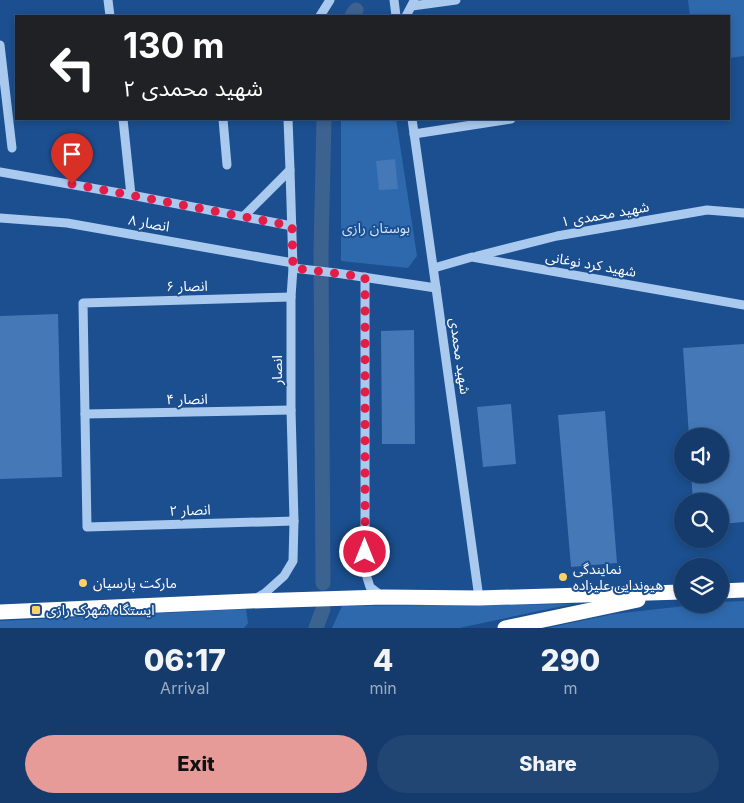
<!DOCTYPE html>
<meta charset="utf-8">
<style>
:root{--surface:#143b6b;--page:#214673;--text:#f1f3f6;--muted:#9dadc1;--line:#33557e;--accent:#e69b98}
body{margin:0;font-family:Inter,"Noto Sans Arabic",sans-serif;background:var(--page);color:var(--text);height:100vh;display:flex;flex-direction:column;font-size:19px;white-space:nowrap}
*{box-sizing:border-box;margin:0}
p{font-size:16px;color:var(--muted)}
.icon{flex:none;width:28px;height:28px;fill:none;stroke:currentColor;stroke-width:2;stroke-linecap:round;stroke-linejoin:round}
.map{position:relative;height:628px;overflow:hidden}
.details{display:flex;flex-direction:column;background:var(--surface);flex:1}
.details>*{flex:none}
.guide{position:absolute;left:15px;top:15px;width:715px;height:105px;border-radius:0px;box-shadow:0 2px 8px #0003,0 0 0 1px var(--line);background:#202124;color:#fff;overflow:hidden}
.tools{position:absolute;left:674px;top:428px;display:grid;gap:10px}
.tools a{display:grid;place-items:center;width:55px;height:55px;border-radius:50%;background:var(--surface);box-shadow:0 2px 8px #0003,0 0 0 1px var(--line);font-size:25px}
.pin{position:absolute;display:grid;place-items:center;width:42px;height:42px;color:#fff;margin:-51px -21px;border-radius:50% 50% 50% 0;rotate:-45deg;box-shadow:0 0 5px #0007}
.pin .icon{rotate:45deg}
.me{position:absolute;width:55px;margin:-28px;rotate:0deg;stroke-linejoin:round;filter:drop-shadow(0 0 4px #0008)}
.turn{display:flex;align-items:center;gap:18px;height:105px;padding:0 25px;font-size:22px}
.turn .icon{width:65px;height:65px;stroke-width:2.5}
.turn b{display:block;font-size:35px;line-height:42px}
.eta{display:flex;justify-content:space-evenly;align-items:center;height:85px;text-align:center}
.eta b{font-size:30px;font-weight:800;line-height:35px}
.primary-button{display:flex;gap:10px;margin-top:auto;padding:10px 25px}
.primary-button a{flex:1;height:58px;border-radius:30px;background:var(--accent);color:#111;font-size:20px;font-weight:800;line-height:58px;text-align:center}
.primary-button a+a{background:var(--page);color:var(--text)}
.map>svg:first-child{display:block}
.green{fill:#2e69ad}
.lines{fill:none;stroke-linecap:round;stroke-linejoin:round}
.canal{stroke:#3c6290;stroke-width:15}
.building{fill:#4478b7}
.minor{stroke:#a9c9ee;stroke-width:9}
.highway{stroke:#fff;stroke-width:15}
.route{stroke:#e11d48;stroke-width:9;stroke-dasharray:0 16.2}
.poi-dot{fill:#ffd166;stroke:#1b4f8f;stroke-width:2}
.labels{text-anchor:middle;stroke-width:4;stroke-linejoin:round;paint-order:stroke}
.street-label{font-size:14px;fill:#fff;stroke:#1b4f8f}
.park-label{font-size:14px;fill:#cfe3fa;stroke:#1b4f8f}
.poi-label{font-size:14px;fill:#fff;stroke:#1b4f8f;text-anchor:start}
</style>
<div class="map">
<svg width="744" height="628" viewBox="0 0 744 628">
<rect width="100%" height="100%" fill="#1b4f8f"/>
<g class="green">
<path d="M688,0H744V56L729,58V16H690Z"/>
<path d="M341,119H396L417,256L408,268L341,261Z"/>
<path d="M744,601V628H547L614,614L702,604H720V602Z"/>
<path d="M572,604L459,628H332L342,606Z"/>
<path d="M246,609L248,623L244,628H0V621Z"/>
</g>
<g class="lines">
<g class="canal">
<path d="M352,16L356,10"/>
<path d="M323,583L321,251L324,119"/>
<path d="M316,628L323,609"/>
</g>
</g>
<g class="building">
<path d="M395,159L398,189L379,190L376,161Z"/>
<path d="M58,314L62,477L0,479V316Z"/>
<path d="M414,330L415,444H382L381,331Z"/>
<path d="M744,344V522L720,524V501H693L691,474H720V436H689L683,348Z"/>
<path d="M511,404L516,464L483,467L477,407Z"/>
<path d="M605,411L617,563L571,567L558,415Z"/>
</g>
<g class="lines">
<g class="minor">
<path d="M108,0L110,16"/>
<path d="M394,0L396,16"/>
<path d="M412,6L456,0"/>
<path d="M320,16L330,0"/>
<path d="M406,16L414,1"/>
<path d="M0,45L12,148"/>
<path d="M123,119L131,195"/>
<path d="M223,119L227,165"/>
<path d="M412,119L436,288L479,598"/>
<path d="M414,134L511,119"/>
<path d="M0,172L131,195L292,226"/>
<path d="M244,216L290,170"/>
<path d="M0,218L67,223L293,263"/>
<path d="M477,256L557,236L707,210L744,213"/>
<path d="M293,268L336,273L436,288"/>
<path d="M434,268L472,257L744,305"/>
<path d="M365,277V571L370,587L383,597"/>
<path d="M291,297L83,303L87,527L294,521"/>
<path d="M85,414L291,410"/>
<path d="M255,599L265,593L284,576L293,561L294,521L291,410V297L293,268L290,170L288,119"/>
</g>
<g class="highway">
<path d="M720,591L744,590"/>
<path d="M0,612L250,601L384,597L479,598L682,592"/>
<path d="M505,628L638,600"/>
</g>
</g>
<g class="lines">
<path class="route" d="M72,184L292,226L293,268L365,277V552"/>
</g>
<g class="poi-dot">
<circle cx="563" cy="577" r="5"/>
<circle cx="83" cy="583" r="5"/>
<rect x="31" y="605" width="10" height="10" rx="2.5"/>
</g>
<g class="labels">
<g class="street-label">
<text transform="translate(605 214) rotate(-10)" y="5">شهید محمدی ۱</text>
<text transform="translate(149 223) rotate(10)" y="5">انصار ۸</text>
<text transform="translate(591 264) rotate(10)" y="5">شهید کرد نوغانی</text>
<text transform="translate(187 286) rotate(-1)" y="5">انصار ۶</text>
<text transform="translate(460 356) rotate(82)" y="5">شهید محمدی</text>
<text transform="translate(277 370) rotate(-90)" y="5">انصار</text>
<text transform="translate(187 399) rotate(-1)" y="5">انصار ۴</text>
<text transform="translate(190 510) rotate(-2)" y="5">انصار ۲</text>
</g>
<g class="park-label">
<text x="376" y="233">بوستان رازی</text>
</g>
<g class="poi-label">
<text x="573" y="574">نمایندگی<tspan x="573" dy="16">هیوندایی علیزاده</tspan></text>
<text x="93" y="588">مارکت پارسیان</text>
<text x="46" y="615">ایستگاه شهرک رازی</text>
</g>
</g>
</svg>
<div class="tools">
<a><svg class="icon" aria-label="sound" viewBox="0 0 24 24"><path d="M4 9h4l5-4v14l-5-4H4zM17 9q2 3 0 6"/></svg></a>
<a><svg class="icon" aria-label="search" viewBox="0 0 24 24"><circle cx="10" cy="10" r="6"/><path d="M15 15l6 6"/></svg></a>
<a><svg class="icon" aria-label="layers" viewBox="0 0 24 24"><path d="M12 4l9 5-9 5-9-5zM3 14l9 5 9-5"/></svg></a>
</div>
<div class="pin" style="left:72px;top:184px;background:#d93025"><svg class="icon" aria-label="arrive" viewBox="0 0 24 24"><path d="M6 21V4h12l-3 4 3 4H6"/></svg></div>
<svg class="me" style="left:365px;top:552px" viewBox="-20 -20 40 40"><circle r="17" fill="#e11d48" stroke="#fff" stroke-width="3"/><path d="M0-11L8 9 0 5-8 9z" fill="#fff"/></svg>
<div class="guide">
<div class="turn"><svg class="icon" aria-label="left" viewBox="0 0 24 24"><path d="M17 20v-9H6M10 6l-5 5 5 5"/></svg><div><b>130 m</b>شهید محمدی ۲</div></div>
</div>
</div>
<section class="details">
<div class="eta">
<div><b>06:17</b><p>Arrival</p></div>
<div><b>4</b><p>min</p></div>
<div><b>290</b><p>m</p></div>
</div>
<div class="primary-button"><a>Exit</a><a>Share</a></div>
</section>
